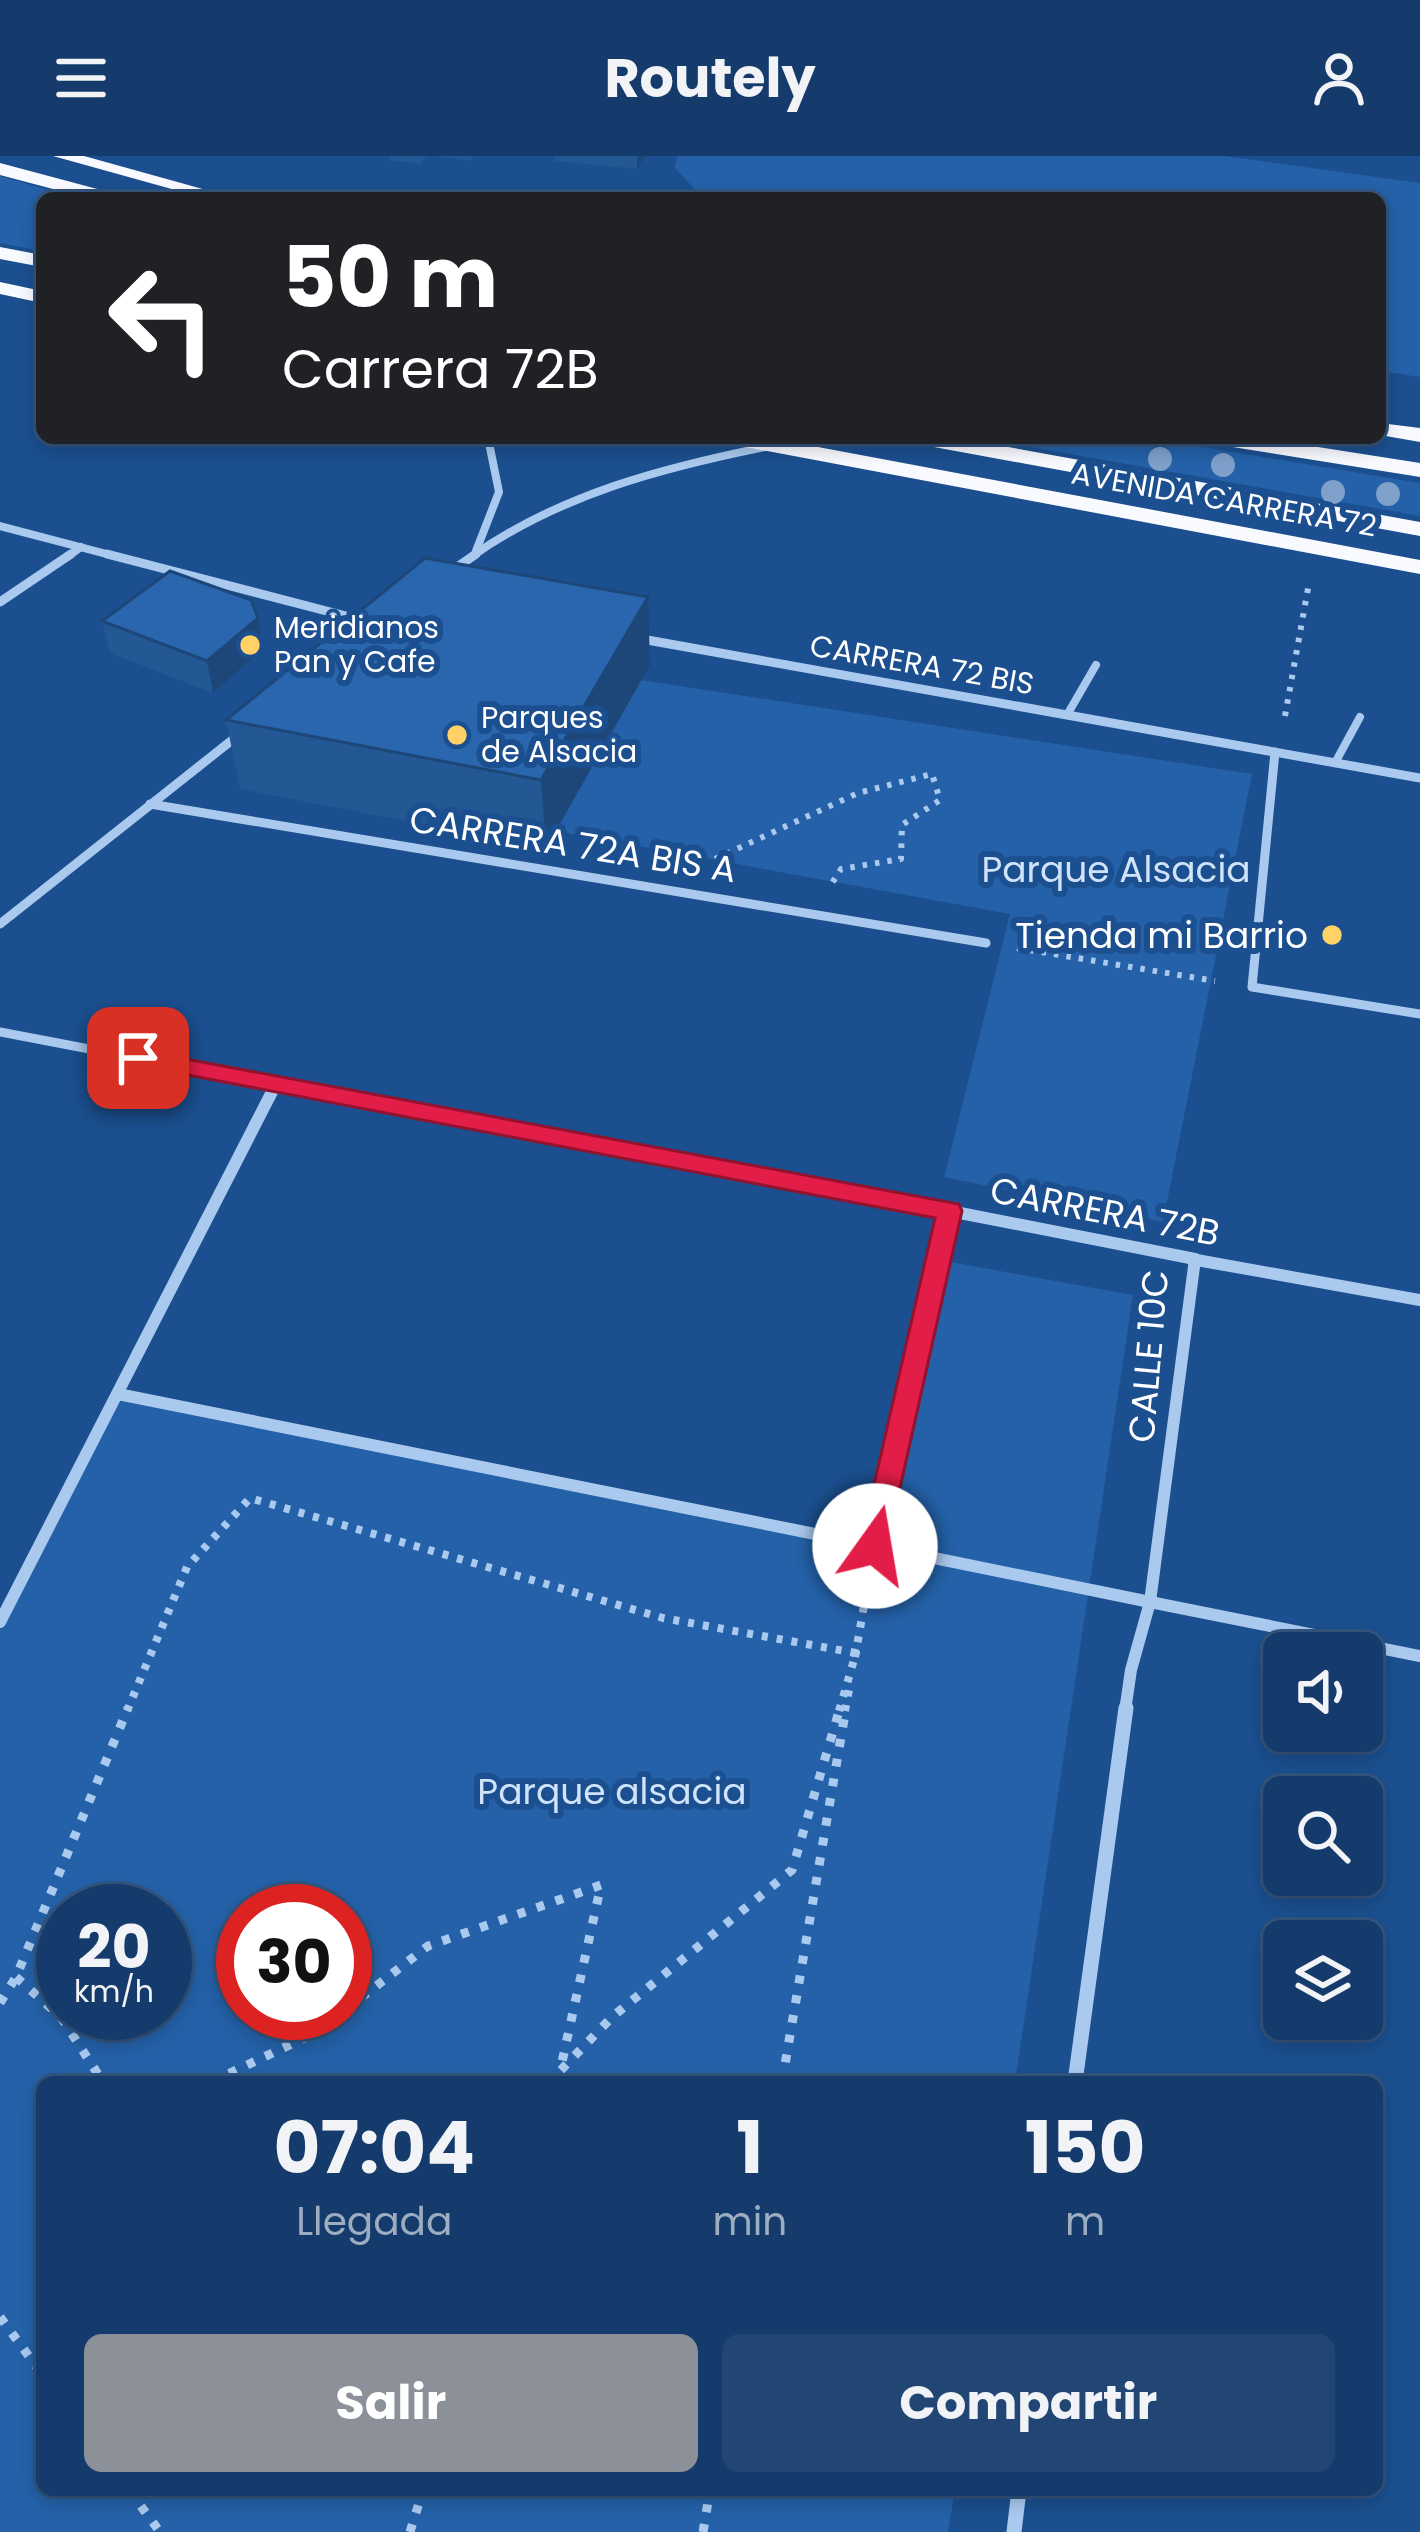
<!DOCTYPE html>
<html lang="es">
<style>
:root{--surface:#143b6b;--page:#214673;--text:#f1f3f6;--muted:#9dadc1;--line:#33557e;--accent:#8c9099}
body{margin:0;font-family:Poppins,sans-serif;background:var(--page);color:var(--text);height:100vh;display:flex;flex-direction:column;font-size:45px;white-space:nowrap}
*{box-sizing:border-box;margin:0}
p{font-size:39px;color:var(--muted)}
.icon{flex:none;width:66px;height:66px;fill:none;stroke:currentColor;stroke-width:2;stroke-linecap:round;stroke-linejoin:round}
.map{position:relative;flex:1;overflow:hidden}
.side{position:absolute;left:36px;top:1920px;width:1347px;height:420px;display:flex;flex-direction:column;background:var(--surface);border-radius:18px;box-shadow:0 6px 18px #0003,0 0 0 3px var(--line)}
.side>*{flex:none}
.banner{position:absolute;left:36px;top:36px;width:1350px;height:252px;border-radius:18px;box-shadow:0 6px 18px #0003,0 0 0 3px var(--line);background:#202124;color:#fff;overflow:hidden}
.controls{position:absolute;left:1263px;top:1476px;display:grid;gap:24px}
.controls a{display:grid;place-items:center;width:120px;height:120px;border-radius:18px;background:var(--surface);box-shadow:0 6px 18px #0003,0 0 0 3px var(--line);font-size:60px}
.speed{position:absolute;left:36px;top:1728px;display:flex;gap:24px;font-size:60px;font-weight:700;text-align:center}
.speed>*{display:grid;place-content:center;width:156px;height:156px;border-radius:50%;background:var(--surface);box-shadow:0 6px 18px #0003,0 0 0 3px var(--line);line-height:1}
.speed small{font-size:30px;font-weight:400}
.speed .limit{border:18px solid #d22;background:#fff;color:#111}
.pin{position:absolute;display:grid;place-items:center;width:102px;height:102px;color:#fff;margin:-51px;border-radius:24px;box-shadow:0 6px 18px #0006}
.me{position:absolute;width:132px;margin:-66px;rotate:13deg;stroke-linejoin:round;filter:drop-shadow(0 0 9px #0008)}
.turn{display:flex;align-items:center;gap:42px;height:252px;padding:0 48px;font-size:54px}
.turn .icon{width:156px;height:156px;stroke-width:2.5}
.turn b{display:block;font-size:84px;line-height:102px}
.eta{display:flex;justify-content:space-evenly;align-items:center;height:204px;text-align:center}
.eta b{font-size:72px;font-weight:700;line-height:84px}
.cta{display:flex;gap:24px;margin-top:auto;padding:24px 48px}
.cta a{flex:1;height:138px;border-radius:18px;background:var(--accent);color:#fff;font-size:48px;font-weight:700;line-height:138px;text-align:center}
.cta a+a{background:var(--page);color:var(--text)}
header{display:flex;justify-content:space-between;align-items:center;height:156px;padding:0 48px;background:var(--surface);font-size:54px;font-weight:700}
.map>svg:first-child{display:block}
.green{fill:#2461a8;fill-rule:evenodd}
.lines{fill:none;stroke-linecap:round;stroke-linejoin:round}
.path-far3{stroke:#a9c9ee;stroke-width:4.5;stroke-dasharray:3 6;stroke-linecap:butt}
.path-far2{stroke:#a9c9ee;stroke-width:6;stroke-dasharray:4.5 8;stroke-linecap:butt}
.path-far1{stroke:#a9c9ee;stroke-width:8;stroke-dasharray:6 9;stroke-linecap:butt}
.path{stroke:#a9c9ee;stroke-width:9;stroke-dasharray:8 12;stroke-linecap:butt}
.service{stroke:#a9c9ee;stroke-width:8}
.minor-far3{stroke:#a9c9ee;stroke-width:8}
.minor-far2{stroke:#a9c9ee;stroke-width:9}
.minor-far1{stroke:#a9c9ee;stroke-width:12}
.minor{stroke:#a9c9ee;stroke-width:15}
.trunk{fill:#f8faff;fill-rule:evenodd}
.tree{fill:#7ea0ca}
.wall{fill:#245895}
.shaded-wall{fill:#1d4779}
.building{fill:#2a66ad;stroke:#1d4779;stroke-width:3}
.route{fill:#e11d48;stroke:#92132f;stroke-width:3}
.poi-dot{fill:#ffd166;stroke:#1b4f8f;stroke-width:4.5}
.labels{text-anchor:middle;stroke-width:12;stroke-linejoin:round;paint-order:stroke}
.far-street-label{font-size:30px;fill:#fff;stroke:#1b4f8f}
.far-poi-label{font-size:30px;fill:#fff;stroke:#1b4f8f;text-anchor:start}
.street-label{font-size:36px;fill:#fff;stroke:#1b4f8f}
.park-label{font-size:36px;fill:#cfe3fa;stroke:#1b4f8f}
.poi-label{font-size:36px;fill:#fff;stroke:#1b4f8f;text-anchor:end}
</style>
<header><svg class="icon" aria-label="menu" viewBox="0 0 24 24"><path d="M4 6h16M4 12h16M4 18h16"/></svg>Routely<svg class="icon" aria-label="person" viewBox="0 0 24 24"><circle cx="12" cy="8" r="4"/><path d="M4 21q1-7 8-7t8 7"/></svg></header>
<div class="map">
<svg width="1420" height="2376" viewBox="0 0 1420 2376">
<rect width="100%" height="100%" fill="#1b4f8f"/>
<g class="green">
<path d="M677,0H1224L1420,27V221L1380,215V42H703L675,12Z"/>
<path d="M0,20L76,42H42V95L0,87Z"/>
<path d="M979,282H1149L1420,327V360Z"/>
<path d="M641,524L1252,618L1163,1066L944,1021L1010,758L556,675Z"/>
<path d="M939,1104L1133,1139L1015,1926H42V2334H955L948,2376H0V1466L118,1238L874,1390ZM63,1755H165V1857H63ZM243,1755H345V1857H243Z"/>
</g>
<g class="lines">
<path class="path-far3" d="M587,282L615,288"/>
<g class="path-far2">
<path d="M1285,560L1309,427"/>
<path d="M715,703L858,637L932,618L940,644L902,669L901,703L841,713L832,727"/>
<path d="M1017,792L1215,825"/>
</g>
<g class="path-far1">
<path d="M855,1501L868,1427"/>
<path d="M127,1555L187,1411L250,1342L663,1462L856,1497L839,1555"/>
<path d="M845,1555L849,1534"/>
</g>
<g class="path">
<path d="M16,1821L61,1861L103,1926"/>
<path d="M0,1847L16,1821L128,1552"/>
<path d="M345,1854L428,1790L601,1729L560,1915L612,1861L792,1714L840,1552"/>
<path d="M211,1926L315,1877L341,1857"/>
<path d="M782,1926L846,1552"/>
<path d="M0,2161L42,2218"/>
<path d="M129,2334L160,2376"/>
<path d="M410,2376L423,2334"/>
<path d="M703,2376L710,2334"/>
</g>
<g class="service">
<path d="M1067,559L1096,509"/>
<path d="M1335,607L1360,561"/>
</g>
<g class="minor-far3">
<path d="M0,370L118,401"/>
<path d="M476,395L499,336L488,282"/>
<path d="M67,401L81,391"/>
<path d="M471,401C560,338 665,311 770,290"/>
</g>
<g class="minor-far2">
<path d="M107,398L365,465"/>
<path d="M447,418L476,398"/>
<path d="M0,446L71,398"/>
<path d="M636,482L1420,622"/>
<path d="M1275,596L1252,831L1420,858"/>
<path d="M150,648L986,787"/>
<path d="M0,768L241,577"/>
<path d="M0,876L173,909"/>
</g>
<g class="minor-far1">
<path d="M158,906L953,1056"/>
<path d="M950,1055L1195,1103L1150,1446L875,1390Z"/>
<path d="M1191,1103L1420,1144"/>
<path d="M118,1238L875,1390"/>
<path d="M1150,1446L1420,1500"/>
<path d="M0,1466L276,928"/>
<path d="M1125,1555L1131,1514L1150,1446"/>
</g>
<g class="minor">
<path d="M1075,1926L1126,1552"/>
<path d="M1014,2376L1019,2334"/>
</g>
<g class="trunk">
<path d="M53,0H84L235,42H204Z"/>
<path d="M0,7L116,38L118,42H87L0,19Z"/>
<path d="M0,91L42,99V111L0,103Z"/>
<path d="M0,126L42,135V147L0,138Z"/>
<path d="M1380,267L1420,272V286L1380,279Z"/>
<path d="M724,282H770L1420,404V418L735,289Z"/>
<path d="M912,282H959L1420,366V380L923,289Z"/>
<path d="M1209,282H1261L1420,307V321L1220,289Z"/>
</g>
</g>
<g class="tree">
<circle cx="1160" cy="303" r="12"/>
<circle cx="1223" cy="309" r="12"/>
<circle cx="1333" cy="336" r="12"/>
<circle cx="1388" cy="338" r="12"/>
</g>
<g class="wall">
<path d="M389,0H427L420,8L389,4Z"/>
<path d="M436,0H474L470,5Z"/>
<path d="M554,0H645L637,13L554,5Z"/>
<path d="M258,462L263,493L213,537L110,497L102,465Z"/>
<path d="M650,509L546,692L240,633L226,564Z"/>
</g>
<g class="shaded-wall">
<path d="M637,0H645L637,13Z"/>
<path d="M648,441L650,509L546,692L541,624Z"/>
<path d="M258,462L263,493L213,537L207,505Z"/>
</g>
<g class="building">
<path d="M425,402L648,441L541,624L226,564Z"/>
<path d="M170,415L251,444L258,462L207,505L102,465Z"/>
</g>
<path class="route" d="M138,894L959,1048L962,1055L885,1399H864L860,1390L935,1062L130,908V896Z"/>
<g class="poi-dot">
<circle cx="250" cy="489" r="12"/>
<circle cx="457" cy="579" r="12"/>
<circle cx="1332" cy="779" r="12"/>
</g>
<g class="labels">
<g class="far-street-label">
<text transform="translate(1224 344) rotate(10)" y="10">AVENIDA CARRERA 72</text>
<text transform="translate(922 509) rotate(10)" y="10">CARRERA 72 BIS</text>
</g>
<g class="far-poi-label">
<text x="274" y="482">Meridianos<tspan x="274" dy="34">Pan y Cafe</tspan></text>
<text x="481" y="572">Parques<tspan x="481" dy="34">de Alsacia</tspan></text>
</g>
<g class="street-label">
<text transform="translate(573 688) rotate(9)" y="13">CARRERA 72A BIS A</text>
<text transform="translate(1105 1055) rotate(11)" y="13">CARRERA 72B</text>
<text transform="translate(1148 1200) rotate(-85)" y="13">CALLE 10C</text>
</g>
<g class="park-label">
<text x="1116" y="726">Parque Alsacia</text>
<text x="612" y="1648">Parque alsacia</text>
</g>
<g class="poi-label">
<text x="1308" y="792">Tienda mi Barrio</text>
</g>
</g>
</svg>
<div class="controls">
<a><svg class="icon" aria-label="sound" viewBox="0 0 24 24"><path d="M4 9h4l5-4v14l-5-4H4zM17 9q2 3 0 6"/></svg></a>
<a><svg class="icon" aria-label="search" viewBox="0 0 24 24"><circle cx="10" cy="10" r="6"/><path d="M15 15l6 6"/></svg></a>
<a><svg class="icon" aria-label="layers" viewBox="0 0 24 24"><path d="M12 4l9 5-9 5-9-5zM3 14l9 5 9-5"/></svg></a>
</div>
<div class="speed"><div>20<small>km/h</small></div><div class="limit">30</div></div>
<div class="pin" style="left:138px;top:902px;background:#d93025"><svg class="icon" aria-label="arrive" viewBox="0 0 24 24"><path d="M6 21V4h12l-3 4 3 4H6"/></svg></div>
<svg class="me" style="left:875px;top:1390px" viewBox="-20 -20 40 40"><circle r="19" fill="#fff"/><path d="M0-13L10 11 0 6-10 11z" fill="#e11d48"/></svg>
<div class="banner">
<div class="turn"><svg class="icon" aria-label="left" viewBox="0 0 24 24"><path d="M17 20v-9H6M10 6l-5 5 5 5"/></svg><div><b>50 m</b>Carrera 72B</div></div>
</div>
<section class="side">
<div class="eta">
<div><b>07:04</b><p>Llegada</p></div>
<div><b>1</b><p>min</p></div>
<div><b>150</b><p>m</p></div>
</div>
<div class="cta"><a>Salir</a><a>Compartir</a></div>
</section>
</div>
